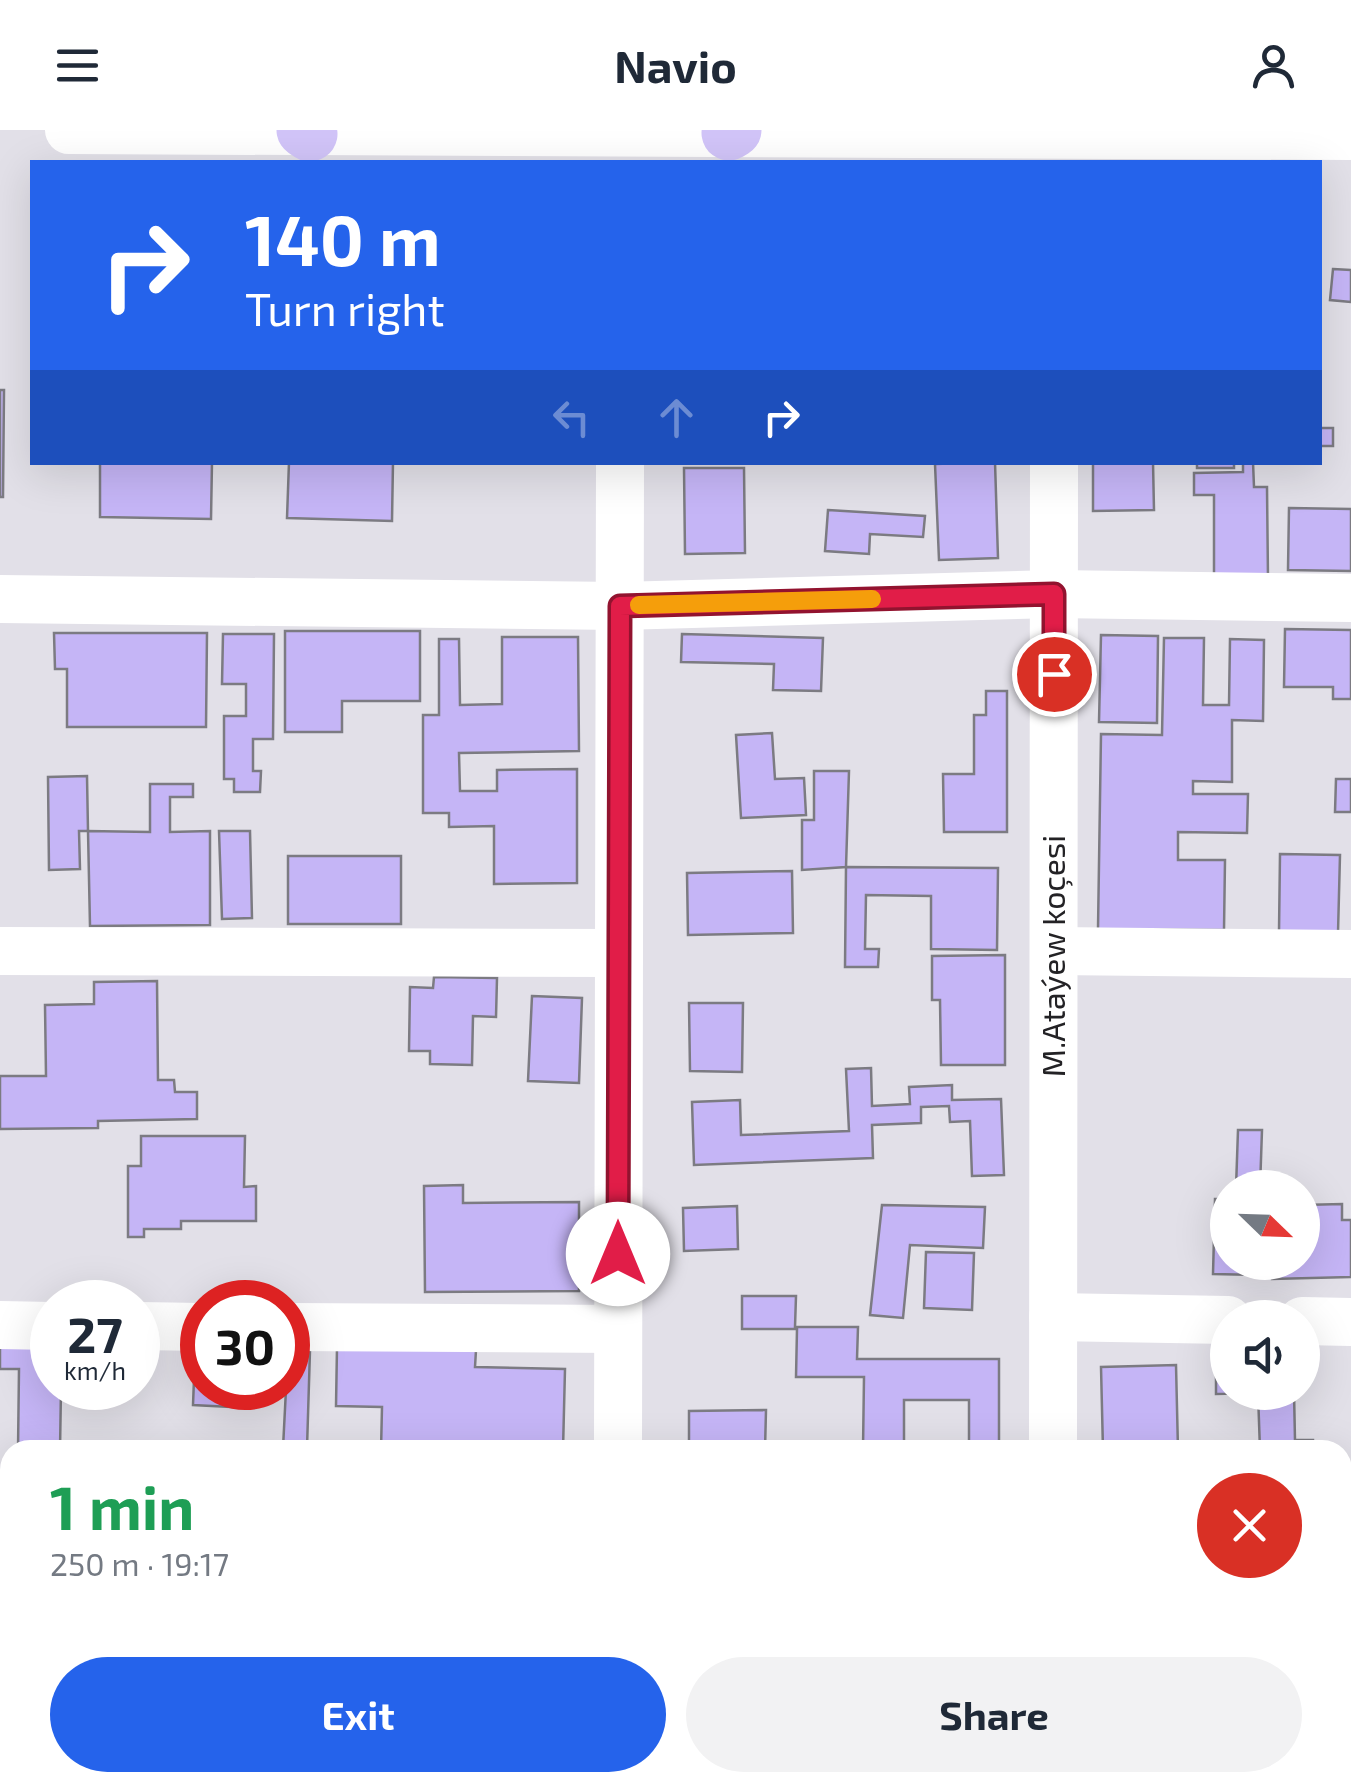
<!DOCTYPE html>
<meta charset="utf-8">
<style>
:root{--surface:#fff;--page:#f2f2f3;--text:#1f2937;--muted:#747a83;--accent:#2563eb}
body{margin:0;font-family:"Exo 2",sans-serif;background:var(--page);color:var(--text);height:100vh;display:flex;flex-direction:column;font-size:38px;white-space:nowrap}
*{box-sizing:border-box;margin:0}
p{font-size:32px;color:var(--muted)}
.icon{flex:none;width:55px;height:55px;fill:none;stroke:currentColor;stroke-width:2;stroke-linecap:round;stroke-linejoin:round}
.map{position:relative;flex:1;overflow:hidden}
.side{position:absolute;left:0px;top:1310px;width:1352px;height:352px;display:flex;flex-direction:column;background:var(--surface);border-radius:30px 30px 0 0;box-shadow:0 10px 40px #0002}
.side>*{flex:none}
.top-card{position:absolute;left:30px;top:30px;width:1292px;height:305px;border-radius:0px;box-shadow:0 10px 40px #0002;background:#2563eb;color:#fff;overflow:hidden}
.needle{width:65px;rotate:113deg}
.buttons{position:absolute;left:1210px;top:1040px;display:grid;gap:20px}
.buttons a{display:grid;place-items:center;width:110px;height:110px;border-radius:50%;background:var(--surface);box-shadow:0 10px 40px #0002;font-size:50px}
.speed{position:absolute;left:30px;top:1150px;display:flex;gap:20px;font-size:50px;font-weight:700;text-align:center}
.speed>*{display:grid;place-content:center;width:130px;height:130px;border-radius:50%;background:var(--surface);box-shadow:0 10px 40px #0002;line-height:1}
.speed small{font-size:25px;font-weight:400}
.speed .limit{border:15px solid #d22;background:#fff;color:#111}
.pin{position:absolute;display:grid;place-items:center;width:85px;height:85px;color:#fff;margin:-42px;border:5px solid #fff;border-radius:50%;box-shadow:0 2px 10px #0007}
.me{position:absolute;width:110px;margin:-55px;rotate:0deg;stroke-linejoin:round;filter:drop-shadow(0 0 8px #0008)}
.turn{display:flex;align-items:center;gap:35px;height:210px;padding:0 50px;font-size:45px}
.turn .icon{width:130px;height:130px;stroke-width:2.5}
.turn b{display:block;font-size:70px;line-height:85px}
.lanes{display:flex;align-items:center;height:95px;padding:0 50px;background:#0003;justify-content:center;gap:50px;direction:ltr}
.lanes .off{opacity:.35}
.round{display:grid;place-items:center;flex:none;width:105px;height:105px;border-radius:52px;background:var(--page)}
.overview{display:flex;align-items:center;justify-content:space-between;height:170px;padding:0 50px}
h1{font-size:60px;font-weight:700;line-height:75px;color:#1e9e55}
.button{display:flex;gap:20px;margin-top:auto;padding:20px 50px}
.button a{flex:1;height:115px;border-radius:60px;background:var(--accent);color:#fff;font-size:40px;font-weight:700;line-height:115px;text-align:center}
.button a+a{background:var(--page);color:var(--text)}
header{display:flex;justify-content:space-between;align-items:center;height:130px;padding:0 50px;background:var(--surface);font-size:45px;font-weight:700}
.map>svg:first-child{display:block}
.building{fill:#c5b5f6;stroke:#7c7b82;stroke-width:2.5}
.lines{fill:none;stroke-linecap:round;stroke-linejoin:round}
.minor{stroke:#fff;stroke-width:48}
.major{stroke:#d1c4f8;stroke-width:55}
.route-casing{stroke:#92132f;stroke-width:25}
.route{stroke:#e11d48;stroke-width:18}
.slow{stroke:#f59e0b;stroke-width:18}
.labels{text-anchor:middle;stroke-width:8;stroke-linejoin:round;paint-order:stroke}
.street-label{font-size:32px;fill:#232225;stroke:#fff}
</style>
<header><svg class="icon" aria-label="menu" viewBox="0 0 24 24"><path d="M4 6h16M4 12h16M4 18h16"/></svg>Navio<svg class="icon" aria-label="person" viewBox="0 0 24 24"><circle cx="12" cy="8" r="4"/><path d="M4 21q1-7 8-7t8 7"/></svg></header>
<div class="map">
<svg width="1351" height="1662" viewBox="0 0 1351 1662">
<rect width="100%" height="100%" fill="#e2e0e8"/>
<g class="building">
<path d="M1333,139L1351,140V172L1330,170Z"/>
<path d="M0,260H4L3,367H0Z"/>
<rect x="1320" y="298" width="13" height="18"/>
<path d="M100,332H212L211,389L100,387Z"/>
<path d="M289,332H393L392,391L287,388Z"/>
<path d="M995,332L998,428L939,430L935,334Z"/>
<path d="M1093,332H1153L1154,380L1093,381Z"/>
<rect x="1197" y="332" width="37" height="6"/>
<path d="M1243,332H1253L1254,357H1267L1268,449L1214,450V365H1194V343L1243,342Z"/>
<path d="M684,338H744L745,423L685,424Z"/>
<path d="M1289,378L1351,379V441L1288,440Z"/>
<path d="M828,380L925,386L923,407L870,404L869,424L825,421Z"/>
<path d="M1285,499L1351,500V569H1333V557H1284Z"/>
<path d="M285,501H420V571H342V602H285Z"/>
<path d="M54,503H207L206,597H67V539H55Z"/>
<path d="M223,504H274L273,609H253V641H261L260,662H234V649H224V586H246V554H222Z"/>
<path d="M682,504L823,508L821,561L773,560L774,534L681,532Z"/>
<path d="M1101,505L1158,506L1157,593L1099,592Z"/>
<path d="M502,507H578L579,621L459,623L460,661H497V640L577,639V753L494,754V696L449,697V683H423V585H439V509H459L460,575L502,574Z"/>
<path d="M1164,508H1204L1203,575H1229L1230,509L1264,510L1263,591L1232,590V652L1193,651V664H1248L1247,703L1178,702V730H1225L1224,800L1098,799L1101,604L1162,605Z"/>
<path d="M986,561H1007V702H944L943,644H974V585H986Z"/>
<path d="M772,603L775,649L804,648L806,685L741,688L736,605Z"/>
<path d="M814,641H849L846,737L802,740V690H814Z"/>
<path d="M87,646L88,701H79L80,739L49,740L48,647Z"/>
<path d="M1336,649H1351V682H1335Z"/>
<path d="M150,654H193V667H170V702L210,701V795L90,796L88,701L150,702Z"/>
<path d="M219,701H250L252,788L222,789Z"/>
<path d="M1280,724L1340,725L1338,803L1279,802Z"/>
<rect x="288" y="726" width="113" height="68"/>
<path d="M846,737L998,738L997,820L931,819V766L866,765L865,819H879L878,837H845Z"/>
<path d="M792,741L793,803L688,805L687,743Z"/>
<path d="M1005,825V935H941L940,870H932V826Z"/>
<path d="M434,847L497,848L496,887L473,886L472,935L430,934V921H409L410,857L433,858Z"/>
<path d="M157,851L158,950H174L175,962H197V989L98,991V998L0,999V946H46L45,875L94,874V852Z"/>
<path d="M532,866L582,868L579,953L528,951Z"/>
<path d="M689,873H743L742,942L690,941Z"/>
<path d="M871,938L872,976L910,974L909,957L952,955V970L1001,969L1004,1045L972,1046L970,991L950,992L949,976L921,977V993L872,995L873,1028L694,1035L692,972L740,970L741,1005L849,1001L846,939Z"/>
<path d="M1238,1000H1262L1260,1058H1236Z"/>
<path d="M141,1006H245L244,1057L256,1056V1091H181V1099H144V1107H128V1036H141Z"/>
<path d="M463,1055V1073L579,1072V1161L425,1162L424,1056Z"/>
<path d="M1215,1069H1228V1132H1258V1145L1213,1144Z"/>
<path d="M1342,1074V1090H1351V1147L1272,1149V1132H1302V1075Z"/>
<path d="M882,1075L985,1077L983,1118L910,1115L903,1188L870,1185Z"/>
<path d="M737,1076L738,1119L684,1121L683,1078Z"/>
<path d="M926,1122L974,1123L972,1180L924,1178Z"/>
<path d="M742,1166H796L795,1197H858L857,1229H999V1316H969V1270H904V1320H863L864,1247H796L797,1199H742Z"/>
<path d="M0,1217H52V1258H61L60,1320H18L19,1239H0Z"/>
<path d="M337,1217L476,1220L475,1237L565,1239L563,1320H381L382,1277L336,1276Z"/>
<path d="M288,1220H310L307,1318H283Z"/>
<path d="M195,1223H202V1258H251L250,1278L193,1275Z"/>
<path d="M1216,1229H1228V1262H1294L1295,1310H1313V1320H1260L1258,1263L1216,1264Z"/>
<path d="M1176,1235L1178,1320H1103L1101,1237Z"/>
<path d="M766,1280L765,1320H689V1281Z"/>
<rect x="0" y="1370" width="10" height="56"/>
<path d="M1342,1452H1345L1346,1524H1342Z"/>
<rect x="195" y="1652" width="286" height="10"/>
<rect x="677" y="1652" width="22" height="10"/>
</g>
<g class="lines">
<g class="minor">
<path d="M69,0L1351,6"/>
<path d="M0,469L620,476L1054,464L1351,468"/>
<path d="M0,821L619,823"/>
<path d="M1054,821L1351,824"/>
<path d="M1053,1187L1228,1190"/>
<path d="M1302,1191L1351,1192"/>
<path d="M0,1195L52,1196"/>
<path d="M138,1196L202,1197"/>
<path d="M288,1197L618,1199"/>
<path d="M618,1320L620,332"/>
<path d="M1053,1320L1054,332"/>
<path d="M0,1560H10"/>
<path d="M1342,1563H1351"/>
<path d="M617,1662V1652"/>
<path d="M1052,1662V1652"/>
</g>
<g class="major">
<path d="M304,0L310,4"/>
<path d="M729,3L734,0"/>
</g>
</g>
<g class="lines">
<g class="route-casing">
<path id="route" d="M618,1124L620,476L1054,464V544"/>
</g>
<use href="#route" class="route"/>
<path class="slow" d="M639,475L872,469"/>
</g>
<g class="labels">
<g class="street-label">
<text transform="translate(1054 826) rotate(-90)" y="11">M.Ataýew koçesi</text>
</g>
</g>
</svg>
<div class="buttons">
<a><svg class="needle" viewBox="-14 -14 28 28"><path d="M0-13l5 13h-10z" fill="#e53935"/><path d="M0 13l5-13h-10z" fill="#747a83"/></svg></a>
<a><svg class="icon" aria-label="sound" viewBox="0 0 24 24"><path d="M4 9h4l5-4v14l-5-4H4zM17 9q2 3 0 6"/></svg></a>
</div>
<div class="speed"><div>27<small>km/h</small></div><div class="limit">30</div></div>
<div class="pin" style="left:1054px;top:544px;background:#d93025"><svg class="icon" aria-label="arrive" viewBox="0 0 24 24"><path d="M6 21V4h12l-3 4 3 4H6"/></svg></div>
<svg class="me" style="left:618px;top:1124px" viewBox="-20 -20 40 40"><circle r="19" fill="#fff"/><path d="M0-13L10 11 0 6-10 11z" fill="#e11d48"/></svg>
<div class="top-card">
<div class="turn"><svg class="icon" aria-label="right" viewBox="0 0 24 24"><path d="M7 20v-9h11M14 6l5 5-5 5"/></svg><div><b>140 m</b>Turn right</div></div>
<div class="lanes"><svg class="icon off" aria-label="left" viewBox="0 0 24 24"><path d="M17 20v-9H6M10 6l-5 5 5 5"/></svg><svg class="icon off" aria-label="ahead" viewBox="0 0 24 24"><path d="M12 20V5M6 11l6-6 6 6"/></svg><svg class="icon" aria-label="right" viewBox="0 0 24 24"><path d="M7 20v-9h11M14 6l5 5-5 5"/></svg></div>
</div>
<section class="side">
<div class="overview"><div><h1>1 min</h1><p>250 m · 19:17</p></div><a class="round" style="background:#d93025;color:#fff"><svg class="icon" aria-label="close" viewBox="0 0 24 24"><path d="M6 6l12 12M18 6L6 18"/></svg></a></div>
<div class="button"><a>Exit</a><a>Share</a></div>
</section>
</div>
